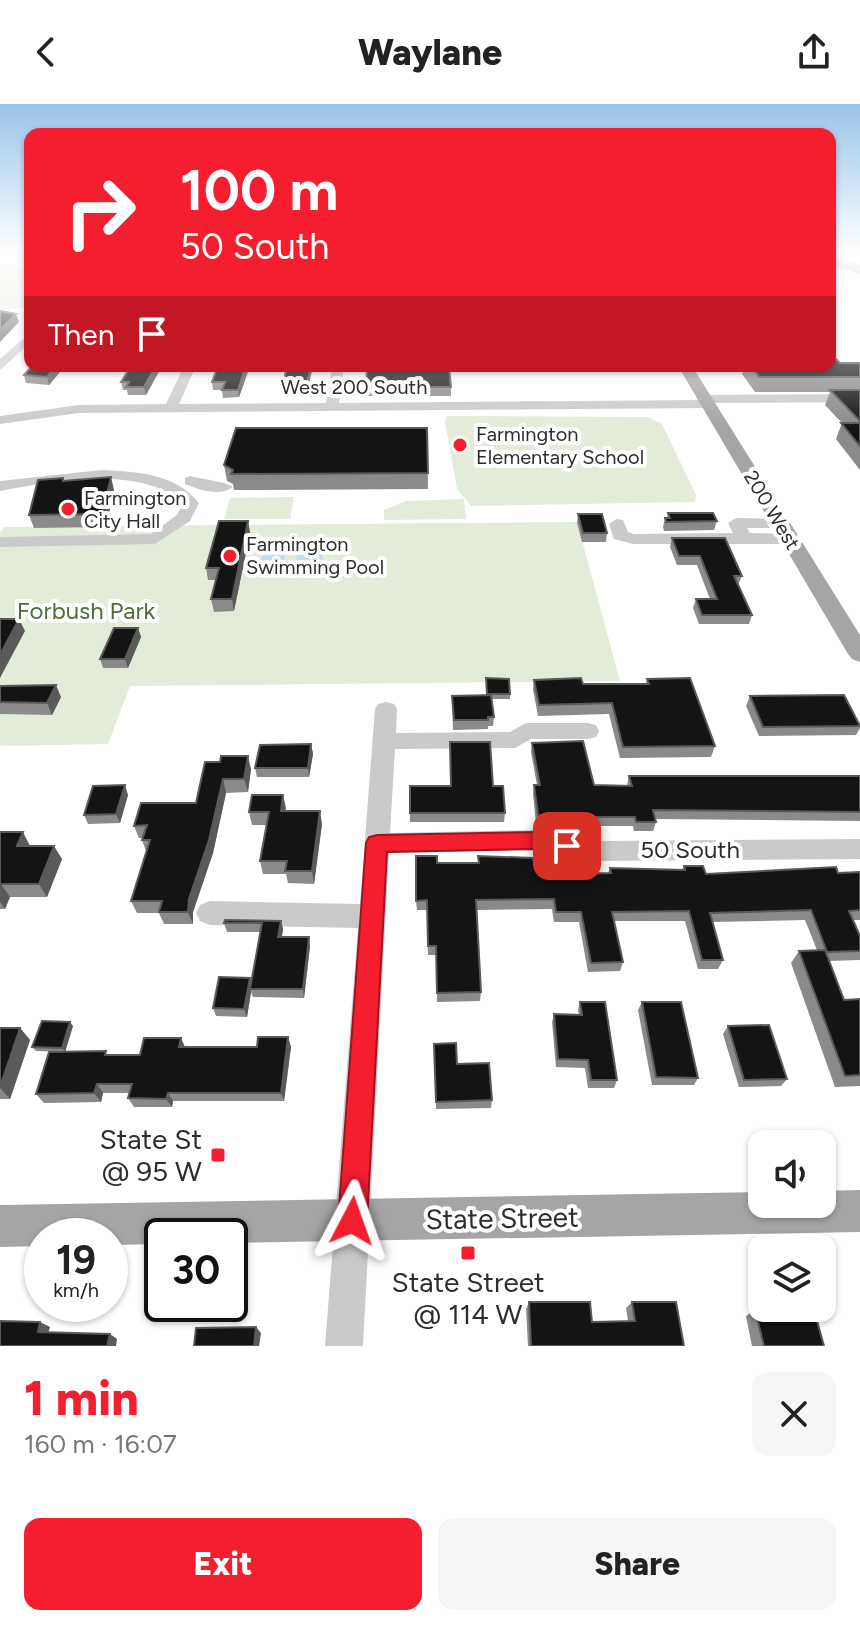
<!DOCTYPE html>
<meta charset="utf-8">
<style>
:root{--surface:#fff;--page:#f6f6f6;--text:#222;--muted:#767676;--accent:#f41e2e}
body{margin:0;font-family:Figtree,sans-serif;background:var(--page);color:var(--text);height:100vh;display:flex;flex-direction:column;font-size:30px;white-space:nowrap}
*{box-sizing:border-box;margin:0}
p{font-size:26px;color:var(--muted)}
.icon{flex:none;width:44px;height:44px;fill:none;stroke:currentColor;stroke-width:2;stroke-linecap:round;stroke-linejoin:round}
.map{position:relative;height:1242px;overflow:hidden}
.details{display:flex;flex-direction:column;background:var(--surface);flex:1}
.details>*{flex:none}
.guide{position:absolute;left:24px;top:24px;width:812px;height:244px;border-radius:16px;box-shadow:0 2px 6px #0004;background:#f41e2e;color:#fff;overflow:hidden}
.fabs{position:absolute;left:748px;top:1026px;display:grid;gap:16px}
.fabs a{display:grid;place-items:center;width:88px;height:88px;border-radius:16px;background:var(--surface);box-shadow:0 2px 6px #0004;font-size:40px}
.speed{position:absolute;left:24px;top:1114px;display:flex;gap:16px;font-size:40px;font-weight:700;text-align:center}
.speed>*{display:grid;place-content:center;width:104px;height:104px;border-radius:50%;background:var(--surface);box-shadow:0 2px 6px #0004;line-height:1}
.speed small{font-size:20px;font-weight:400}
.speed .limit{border:4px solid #111;border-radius:12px;background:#fff;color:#111}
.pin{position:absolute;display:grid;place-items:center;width:68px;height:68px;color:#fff;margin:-34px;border-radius:16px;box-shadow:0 4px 12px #0006}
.me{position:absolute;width:88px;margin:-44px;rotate:4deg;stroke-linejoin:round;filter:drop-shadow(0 0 6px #0008)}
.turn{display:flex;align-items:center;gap:28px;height:168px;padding:0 24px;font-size:36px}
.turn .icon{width:104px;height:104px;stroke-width:2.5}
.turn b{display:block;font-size:56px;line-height:68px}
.then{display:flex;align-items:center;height:76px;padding:0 24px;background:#0003;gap:16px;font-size:30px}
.round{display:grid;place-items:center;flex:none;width:84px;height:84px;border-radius:16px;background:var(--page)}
.head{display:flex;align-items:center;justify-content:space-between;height:136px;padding:0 24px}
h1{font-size:48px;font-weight:800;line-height:60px;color:var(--accent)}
.cta{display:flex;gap:16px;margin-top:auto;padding:16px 24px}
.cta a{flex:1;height:92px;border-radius:16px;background:var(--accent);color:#fff;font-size:32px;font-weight:800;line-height:92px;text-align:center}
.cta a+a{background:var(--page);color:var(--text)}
header{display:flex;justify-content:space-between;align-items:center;height:104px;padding:0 24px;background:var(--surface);font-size:36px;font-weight:800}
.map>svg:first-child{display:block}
.green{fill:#e3ecd8}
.water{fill:#c2ddee}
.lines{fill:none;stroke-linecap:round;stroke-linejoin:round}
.stream{stroke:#c2ddee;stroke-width:3}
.minor{fill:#cacaca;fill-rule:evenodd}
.major{fill:#a5a5a5;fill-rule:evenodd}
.highway{fill:#949494;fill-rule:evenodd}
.wall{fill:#8a8a8a}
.shaded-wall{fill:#5a5a5a}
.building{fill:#141414;stroke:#5a5a5a;stroke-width:2}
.route{fill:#f41e2e;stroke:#9f141e;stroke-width:2}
.poi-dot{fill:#f41e2e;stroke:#fff;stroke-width:3}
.labels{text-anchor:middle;stroke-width:8;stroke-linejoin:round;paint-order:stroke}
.far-street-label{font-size:20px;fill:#2d2d2d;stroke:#fff}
.far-poi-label{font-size:20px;fill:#2d2d2d;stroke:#fff;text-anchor:start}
.park-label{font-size:24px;fill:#4f6c37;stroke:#fff}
.street-label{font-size:24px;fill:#2d2d2d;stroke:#fff}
.near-poi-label{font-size:28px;fill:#2d2d2d;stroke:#fff;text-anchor:end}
.near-street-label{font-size:28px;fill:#2d2d2d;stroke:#fff}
</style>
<header><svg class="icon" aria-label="back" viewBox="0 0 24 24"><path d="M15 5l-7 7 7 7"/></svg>Waylane<svg class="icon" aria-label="share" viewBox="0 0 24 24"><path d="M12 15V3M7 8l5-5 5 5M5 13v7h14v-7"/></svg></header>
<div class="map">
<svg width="860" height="1242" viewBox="0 0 860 1242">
<rect width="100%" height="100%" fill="#fff"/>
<g class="green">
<path d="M30,161V202L0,207V163Z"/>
<path d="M447,312L647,313L662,320L696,391L695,398L471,402L457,385L445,317Z"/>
<path d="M294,393L290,415H224L230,394Z"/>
<path d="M464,395L466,415L384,416V406L406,397Z"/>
<path d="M577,418L620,577L130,582L108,640L0,642V429L4,423Z"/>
</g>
<path class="water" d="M267,435H324L322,462L296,464L297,449H285V464H259Z"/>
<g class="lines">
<path class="stream" d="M0,162L30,164"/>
<g class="minor">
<path d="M30,229V239L0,266V255Z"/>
<path d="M184,262H196L179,300L326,299L332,262H344L339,299L699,296L705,291L860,290V298L714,299L708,304L79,309L0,320V312L79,301L166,300Z"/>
<path d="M102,366C137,368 175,369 199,399L190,417L155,440L0,443V433L151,430L177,411L183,400C143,360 51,377 0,387V377Z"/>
<path d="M190,372C201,375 227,378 233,383C219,393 200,386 185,380V374Z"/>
<path d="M736,414L786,415L788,419L780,424H747L750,429L790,430L798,435L790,440H633L614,435L609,420L617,415L623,416L628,428L634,430L733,429L728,419Z"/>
<path d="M386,598L394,600L397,605L396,629L510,628L526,619H588L596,621L599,627L596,633L588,635H531L515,644L395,645L390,729L539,726L594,737L860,735V755L594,757L539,746L389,749L363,1242H325L358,824L210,821L200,817L196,809L200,801L210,797L360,800L375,605L378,600Z"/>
</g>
<g class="major">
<path d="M678,262H692L860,531V558L852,555L848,550Z"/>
<path d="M860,1086V1128L230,1139V1132H162V1140L110,1141V1132H42V1142L0,1143V1101L762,1088V1100H822V1087Z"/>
</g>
<path class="highway" d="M830,152L860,161V170L830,161Z"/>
</g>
<g class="wall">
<path d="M840,259H860V366L836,335L842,319L825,301L830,288H755L742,270L745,262H830Z"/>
<path d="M32,262H65L49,281L26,279L24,271Z"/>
<path d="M131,262H162L146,291H128L127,286H123L121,278Z"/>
<path d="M218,262H250L239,293L223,294L222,286H213L212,278Z"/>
<path d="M313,262L306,292H283L282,285Z"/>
<path d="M367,262L451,283V292H367Z"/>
<path d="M427,324L428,385L234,386L233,380L227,377L224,361Z"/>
<path d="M63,374L64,377L114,386L106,423L34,424L29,411Z"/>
<path d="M668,409L717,417L714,426L664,427L663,423L665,414H667Z"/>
<path d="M578,410L607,429L606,438H582L577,419Z"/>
<path d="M248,417L250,429L234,507L214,508L211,495L216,476H208L206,464Z"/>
<path d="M672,434L742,472L738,481L752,511L749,520H699L693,504L696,495H710L697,461H677L670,443Z"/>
<path d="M138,524L141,533L128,564H103L100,555Z"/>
<path d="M486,574L510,590V595H491L494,613L493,622H488V625L453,626L452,592H486Z"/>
<path d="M647,575L715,642L711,653L620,654L609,610L538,612L533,586L534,576L583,580H646Z"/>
<path d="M0,582L61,593L52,611L0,610Z"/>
<path d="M750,592L860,620V624L856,631L759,632L746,602Z"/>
<path d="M532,639L594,681H627L629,672H860V717L655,715L656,718L653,727H634L633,722H595L594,728H576V723L536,720L533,690L534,681H537L531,648Z"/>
<path d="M311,640L313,650L309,673H257L255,664Z"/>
<path d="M205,658L251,665L248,688L226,689L213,749L193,808V820H164L159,809H137L131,797L146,747L142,736L143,734H139L134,722L196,699Z"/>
<path d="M410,682H493L505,709L504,718H410Z"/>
<path d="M128,691L120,719L88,720L84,711Z"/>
<path d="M283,691L285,707L322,720L314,780L288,779L286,770H263L260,757L267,721H252L249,708Z"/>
<path d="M0,728L62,755L47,793H10L5,805H0Z"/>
<path d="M478,752L534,760L574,770L608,769L610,764L682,766L684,762L706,770L860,768V816H853L860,847V856L829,857L844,896L860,895V982L835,983L791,859L799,847L817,846L805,816L712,818L723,856L718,865H698L685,817H614L623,858L620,867L588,868L579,818H554L552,805L477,806L481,888L480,897L437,898L436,851H428L427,806H417L416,797L478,759Z"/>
<path d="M281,817L283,825L282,833L310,842L304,894L253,893L251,888L247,913L216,912L213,904L251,879L260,828H227L224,819Z"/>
<path d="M580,898L617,976L614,984H588L585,964L556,963L552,918L554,910L579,911L578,906Z"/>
<path d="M642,898L698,974L694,981H652L638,906Z"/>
<path d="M73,922L65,948L36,947L32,943Z"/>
<path d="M728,922L787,975L781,982L739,983L723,930Z"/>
<path d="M0,924H20L30,936L10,995H0Z"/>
<path d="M288,933L291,943L284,997H173L172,1003H134L128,994L129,989H103L101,998L44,999L36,990L108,951H140L181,934L185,943H257Z"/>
<path d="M434,940L457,960L492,996L491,1004L436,1005Z"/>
<path d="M529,1198L592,1218L628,1217L626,1204L632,1198L684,1242H528L526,1205Z"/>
<path d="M755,1206L824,1242H752L746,1212Z"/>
</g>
<g class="shaded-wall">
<path d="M16,210L19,218L0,238V226Z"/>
<path d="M56,262H65L49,281L47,273Z"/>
<path d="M156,262H162L146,291L144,283Z"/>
<path d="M246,262H250L239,293L238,286Z"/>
<path d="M311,262H313L306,292V284Z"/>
<path d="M111,373L114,386L106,423L102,410Z"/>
<path d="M248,417L250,429L234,507L232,495Z"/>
<path d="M19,515L25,527L0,574V551Z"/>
<path d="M138,524L141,533L128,564L125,555Z"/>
<path d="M56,581L61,593L52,611L47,599Z"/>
<path d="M311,640L313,650L309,673L308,664Z"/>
<path d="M248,652L251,665L248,688L244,675Z"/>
<path d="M223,675L226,689L213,749L193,808V820L188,808L189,795Z"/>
<path d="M125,681L128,691L120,719L116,710Z"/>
<path d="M283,691L286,704L283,720L281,707Z"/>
<path d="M320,707L322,720L314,780L312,767Z"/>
<path d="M23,728L30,742H17Z"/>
<path d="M54,742L62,755L47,793L39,780Z"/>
<path d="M1,780L10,793L5,805L0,798V783Z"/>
<path d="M281,817L283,825L280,842L278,833Z"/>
<path d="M309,833L310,842L304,894L303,885Z"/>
<path d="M250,874L253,882L250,885L251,888L247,913L244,905Z"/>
<path d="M70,918L73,922L65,948L62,944Z"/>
<path d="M20,924L30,936L10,995L0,984Z"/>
<path d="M288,933L291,943L284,997L281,989Z"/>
<path d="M181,934L185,944L179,943Z"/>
<path d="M97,980L103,989L101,998L94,989Z"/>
<path d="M168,989L173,997L172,1003L166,995Z"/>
<path d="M40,1218L50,1223L47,1233L38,1228Z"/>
<path d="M256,1223L261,1229L259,1242H254Z"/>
<path d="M110,1230L117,1235L116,1242H107Z"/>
</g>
<g class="building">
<path d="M0,207L16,210L0,226Z"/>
<path d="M830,255H836L840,259H860V273H759L751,262H830Z"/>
<path d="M32,262H56L47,273L24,271Z"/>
<path d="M131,262H156L144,283H126L129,278H121Z"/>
<path d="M218,262H246L238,286H222L225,278H212Z"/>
<path d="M287,262H311L306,284L282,285Z"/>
<path d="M367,262H449L451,283H366Z"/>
<path d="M830,286H860V317Z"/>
<path d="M841,319H860V342Z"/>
<path d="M236,324H427L428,369L231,370L233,366L224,361Z"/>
<path d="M111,373L102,410L29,411L38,376L63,374V377Z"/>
<path d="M668,409H713L717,417L666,418L665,414H670Z"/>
<path d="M578,410H602L607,429H583Z"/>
<path d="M219,417H248L232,495H211L219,464H206Z"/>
<path d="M672,434H725L742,472H734L752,511H702L696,495H717L700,452H679Z"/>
<path d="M0,515H19L0,551Z"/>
<path d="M114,524H138L125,555H100Z"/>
<path d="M486,574L509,575L510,590H487Z"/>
<path d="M581,574L583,580H649L647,575L690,574L715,642L623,643L612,599L539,601L534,576Z"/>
<path d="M56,581L47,599L0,598V582Z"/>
<path d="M491,591L494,613H488V616H454L452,592Z"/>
<path d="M844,591L860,622L763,623L750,592Z"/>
<path d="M583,637L594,681L632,682L629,672H860V708L653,706L656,718H636L635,713H595L596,719H578V714L538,711L534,681H540L532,639Z"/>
<path d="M450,638H490L493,682H503L505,709H410V682H451Z"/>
<path d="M311,640L308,664H255L260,641Z"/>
<path d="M221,652H248L244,675H223L209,736L189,795L188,808H159L162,797H131L150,736H142L147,721L134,722L141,699H196L205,658H220Z"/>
<path d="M125,681L116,710L84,711L93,682Z"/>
<path d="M252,691H283L281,707H320L312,767H285L287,757H260L269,708H249Z"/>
<path d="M0,728H23L17,742H54L39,780H1L0,783Z"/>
<path d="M416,752H437V759H479L478,752L533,754L534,760H572L574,770L611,769L610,764L685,766L684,762H703L706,770L836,763L838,769L860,768V806L849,807L860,832V847L827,848L811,806L710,809L723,856H702L689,807L612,808L623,858L591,859L581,808H556L554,795L476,796L481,888L437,889L436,842H428L427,796L416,797Z"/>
<path d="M225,816L281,817L278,833H309L303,885H250L262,819H224Z"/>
<path d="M825,846L844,896L860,895V971L845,972L799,847Z"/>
<path d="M219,873L250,874L244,905L213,904Z"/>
<path d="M580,898H605L617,976H591L588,956L558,955L554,910L582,911Z"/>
<path d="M642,898H681L698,974L656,973Z"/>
<path d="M42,917L70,918L62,944L32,943Z"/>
<path d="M769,921L787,975L744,976L728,922Z"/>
<path d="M0,924H20L0,983Z"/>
<path d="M258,933H288L281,989H168L166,995L128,994L132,980H97L94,989L36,990L49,948L106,947L105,951H140L144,934H181L179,943H257Z"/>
<path d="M456,939L457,960L489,959L492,996L436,998L434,940Z"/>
<path d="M529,1198H590L592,1218L635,1217L632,1198H676L684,1242H531Z"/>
<path d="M755,1206H814L824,1242H764Z"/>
<path d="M0,1217L40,1218L38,1228L110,1230L107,1242H0Z"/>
<path d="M256,1223L254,1242H194L196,1224Z"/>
</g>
<linearGradient id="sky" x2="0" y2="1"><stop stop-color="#99c4ea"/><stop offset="0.46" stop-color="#fff"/><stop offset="1" stop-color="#fff" stop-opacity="0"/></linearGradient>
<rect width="860" height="324" fill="url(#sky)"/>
<path class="route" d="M539,728L574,736L577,742L574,748L567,750L539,745L387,748L367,1117L363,1127L352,1132L342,1127L338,1117L366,739L369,733L377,731Z"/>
<g class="poi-dot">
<circle cx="460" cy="341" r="8"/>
<circle cx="68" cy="405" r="8"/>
<circle cx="230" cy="452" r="8"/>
<rect x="210" y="1043" width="16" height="16" rx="4"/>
<rect x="460" y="1141" width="16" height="16" rx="4"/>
</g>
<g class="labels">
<g class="far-street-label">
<text x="354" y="290">West 200 South</text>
<text transform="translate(772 406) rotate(59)" y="7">200 West</text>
</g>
<g class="far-poi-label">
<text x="476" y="337">Farmington<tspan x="476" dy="23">Elementary School</tspan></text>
<text x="84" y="401">Farmington<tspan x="84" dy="23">City Hall</tspan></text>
<text x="246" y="447">Farmington<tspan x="246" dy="23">Swimming Pool</tspan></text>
</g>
<g class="park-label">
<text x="86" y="515">Forbush Park</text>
</g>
<g class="street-label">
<text x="690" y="754">50 South</text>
</g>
<g class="near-poi-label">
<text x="202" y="1045">State St<tspan x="202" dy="32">@ 95 W</tspan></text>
<text x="468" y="1188" text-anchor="middle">State Street<tspan x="468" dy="32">@ 114 W</tspan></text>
</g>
<g class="near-street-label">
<text transform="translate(502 1114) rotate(-1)" y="10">State Street</text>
</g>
</g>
</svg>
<div class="fabs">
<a><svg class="icon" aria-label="sound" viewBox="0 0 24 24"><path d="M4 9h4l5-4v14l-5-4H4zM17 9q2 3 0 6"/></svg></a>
<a><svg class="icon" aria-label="layers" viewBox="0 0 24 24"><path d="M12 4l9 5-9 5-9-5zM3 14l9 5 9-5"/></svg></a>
</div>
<div class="speed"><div>19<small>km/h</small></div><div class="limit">30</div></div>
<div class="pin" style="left:567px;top:742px;background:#d93025"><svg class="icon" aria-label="arrive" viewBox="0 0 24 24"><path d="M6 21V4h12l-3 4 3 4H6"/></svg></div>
<svg class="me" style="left:352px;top:1117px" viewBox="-20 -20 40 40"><path d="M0-17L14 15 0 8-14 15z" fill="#f41e2e" stroke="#fff" stroke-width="4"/></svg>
<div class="guide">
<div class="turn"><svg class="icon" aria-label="right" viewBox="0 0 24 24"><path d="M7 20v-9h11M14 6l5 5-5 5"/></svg><div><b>100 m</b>50 South</div></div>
<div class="then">Then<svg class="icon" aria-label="arrive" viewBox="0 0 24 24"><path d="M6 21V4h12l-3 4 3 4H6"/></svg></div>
</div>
</div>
<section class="details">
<div class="head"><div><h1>1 min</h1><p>160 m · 16:07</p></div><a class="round"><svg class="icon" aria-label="close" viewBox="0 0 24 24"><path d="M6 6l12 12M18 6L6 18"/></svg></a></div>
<div class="cta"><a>Exit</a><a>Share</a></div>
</section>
